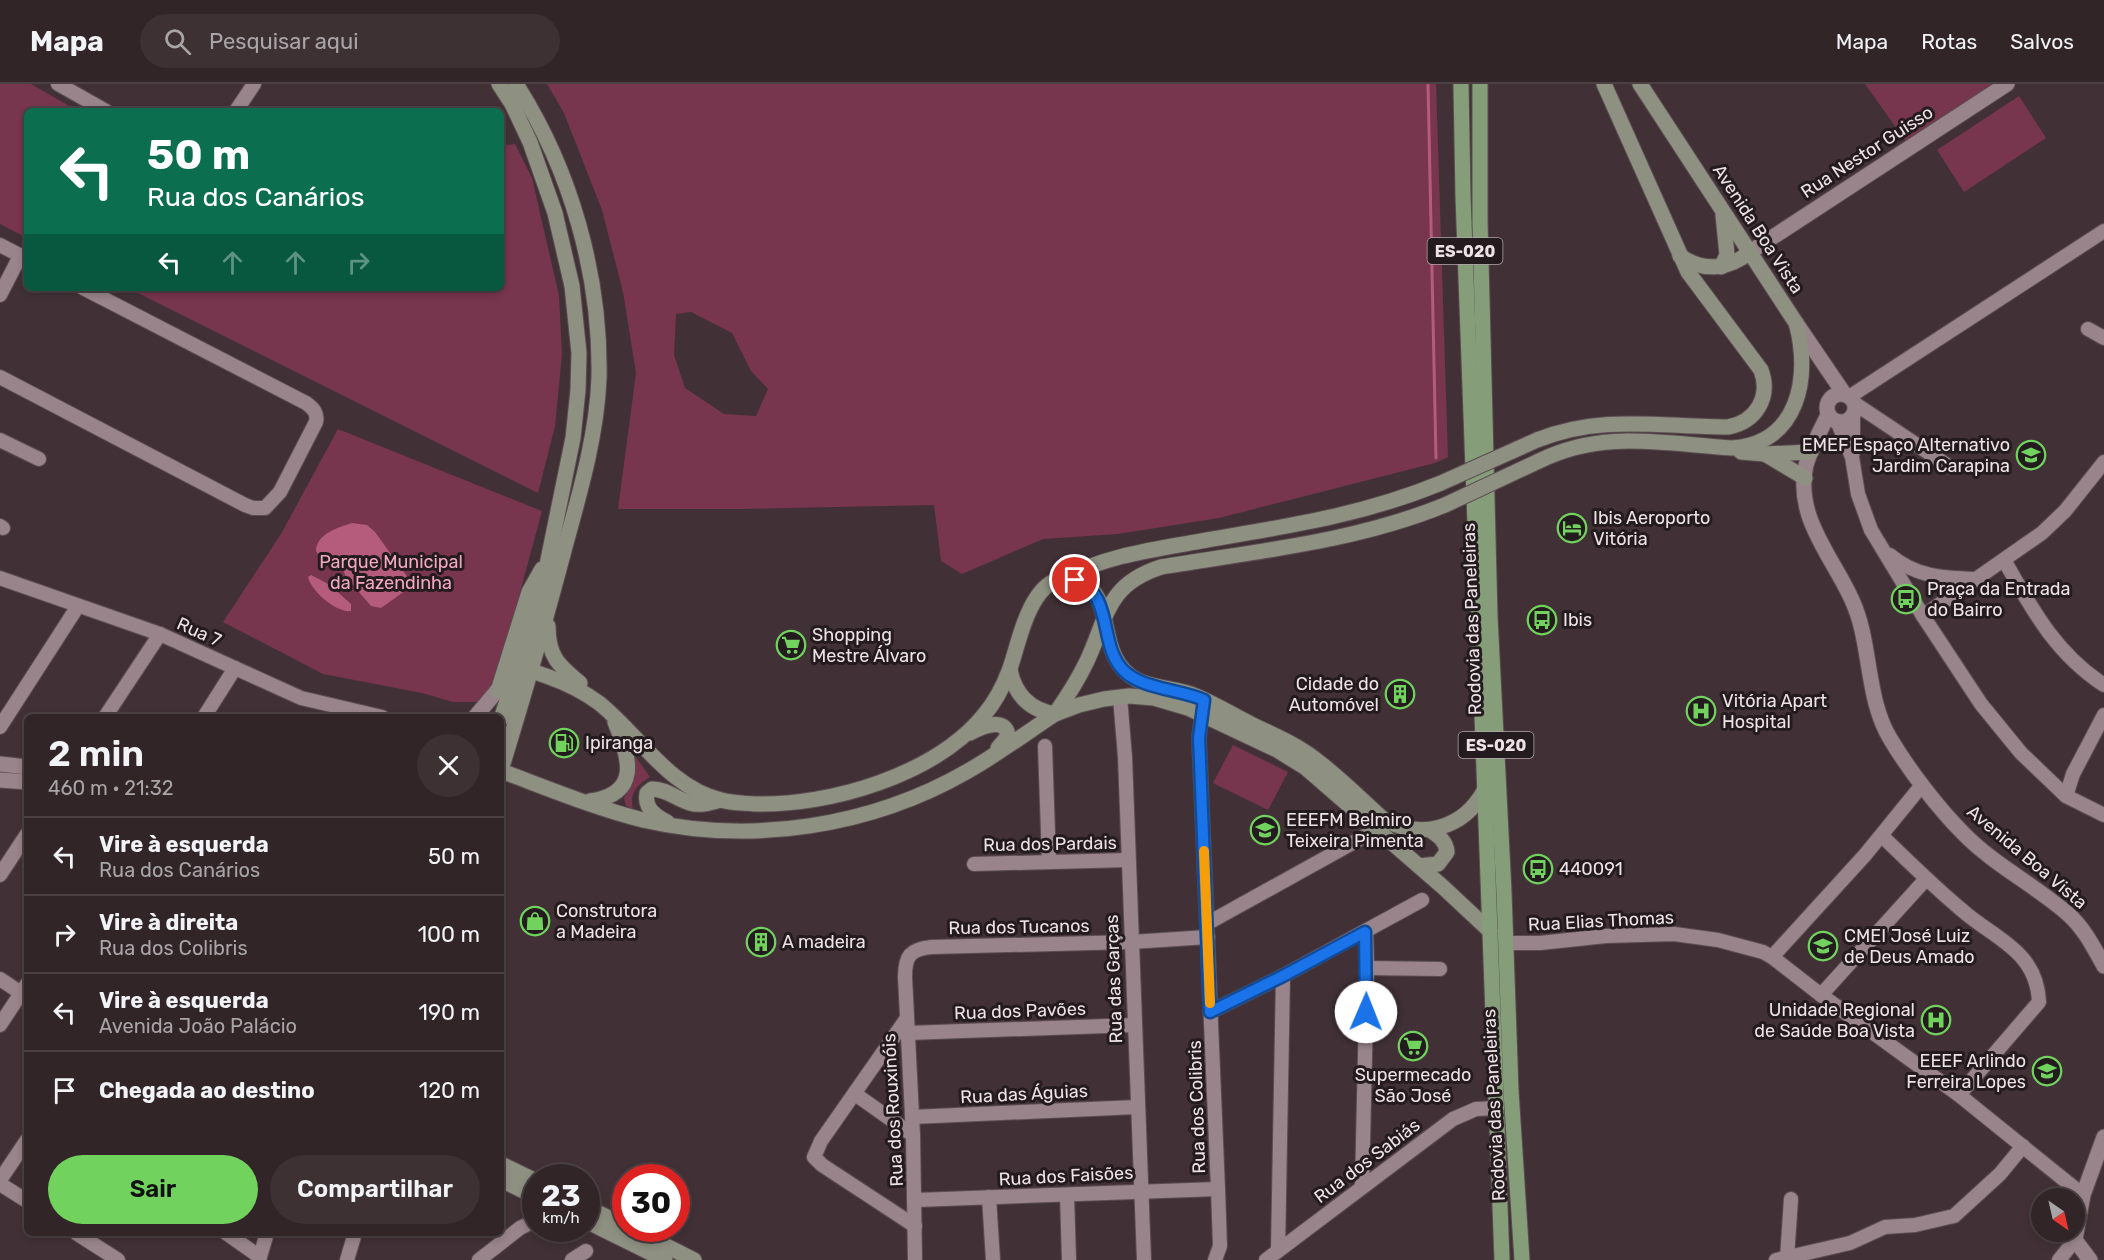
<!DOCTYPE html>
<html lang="pt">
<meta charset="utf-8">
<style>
:root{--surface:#312528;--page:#3d3134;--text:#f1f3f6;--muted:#a8a5a8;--line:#4c4245;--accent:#71d25e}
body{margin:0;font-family:Rubik,sans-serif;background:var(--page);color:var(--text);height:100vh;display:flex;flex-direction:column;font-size:22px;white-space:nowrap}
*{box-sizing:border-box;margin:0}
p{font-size:20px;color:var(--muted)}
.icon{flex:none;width:33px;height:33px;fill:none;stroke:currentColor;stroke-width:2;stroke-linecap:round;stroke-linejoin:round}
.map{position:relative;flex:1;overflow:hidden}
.side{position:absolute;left:24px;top:630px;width:480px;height:522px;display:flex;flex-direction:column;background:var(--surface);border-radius:9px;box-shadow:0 3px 9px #0003,0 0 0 2px var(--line)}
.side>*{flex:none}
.guide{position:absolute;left:24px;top:24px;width:480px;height:183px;border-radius:9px;box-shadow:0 3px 9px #0003,0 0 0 2px var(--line);background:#0b6e4f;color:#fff;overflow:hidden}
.needle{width:39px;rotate:146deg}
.fabs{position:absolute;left:2031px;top:1104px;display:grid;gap:12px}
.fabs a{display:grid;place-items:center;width:54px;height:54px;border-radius:50%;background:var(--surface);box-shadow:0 3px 9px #0003,0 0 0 2px var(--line);font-size:30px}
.speed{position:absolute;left:522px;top:1080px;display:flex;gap:12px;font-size:30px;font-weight:700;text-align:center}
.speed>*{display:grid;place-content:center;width:78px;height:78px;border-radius:50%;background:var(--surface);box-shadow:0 3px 9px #0003,0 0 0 2px var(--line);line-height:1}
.speed small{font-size:15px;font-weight:400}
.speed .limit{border:9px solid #d22;background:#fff;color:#111}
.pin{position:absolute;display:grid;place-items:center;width:51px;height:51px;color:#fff;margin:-26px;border:3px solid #fff;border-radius:50%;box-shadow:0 2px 6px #0007}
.me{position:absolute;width:66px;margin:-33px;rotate:1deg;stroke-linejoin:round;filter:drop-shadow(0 0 4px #0008)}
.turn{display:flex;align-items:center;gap:21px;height:126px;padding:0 24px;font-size:27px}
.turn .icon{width:78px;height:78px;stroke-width:2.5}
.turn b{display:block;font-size:42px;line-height:51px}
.lanes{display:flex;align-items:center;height:57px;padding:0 24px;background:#0003;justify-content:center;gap:30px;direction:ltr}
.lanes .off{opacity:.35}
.round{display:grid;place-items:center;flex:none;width:63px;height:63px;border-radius:32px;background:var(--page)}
.headline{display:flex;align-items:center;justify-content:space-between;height:102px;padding:0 24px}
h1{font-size:36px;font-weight:600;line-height:45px}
.primary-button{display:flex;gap:12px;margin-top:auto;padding:12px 24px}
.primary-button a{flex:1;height:69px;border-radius:36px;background:var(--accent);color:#111;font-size:24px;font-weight:600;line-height:69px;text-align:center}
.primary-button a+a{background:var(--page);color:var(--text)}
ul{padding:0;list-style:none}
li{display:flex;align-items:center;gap:18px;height:78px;padding:0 24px;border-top:2px solid var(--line)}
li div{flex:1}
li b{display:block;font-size:22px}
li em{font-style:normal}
header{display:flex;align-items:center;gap:36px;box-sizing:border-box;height:84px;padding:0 30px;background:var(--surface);border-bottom:2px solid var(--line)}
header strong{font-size:28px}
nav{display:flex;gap:33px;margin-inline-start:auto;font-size:21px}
.search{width:420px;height:54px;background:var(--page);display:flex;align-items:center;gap:15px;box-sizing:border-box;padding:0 21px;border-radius:33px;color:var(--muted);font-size:22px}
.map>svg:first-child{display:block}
.green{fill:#78354e;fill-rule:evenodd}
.water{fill:#b55b7b}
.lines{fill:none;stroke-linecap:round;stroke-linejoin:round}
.stream{stroke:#b55b7b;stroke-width:3}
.minor-casing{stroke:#5b4d51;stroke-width:16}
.tertiary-casing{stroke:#5b4d51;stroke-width:17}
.secondary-casing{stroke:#5b4d51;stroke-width:17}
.primary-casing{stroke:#5b4d51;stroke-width:17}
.minor{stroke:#98848a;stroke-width:14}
.tertiary{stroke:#98848a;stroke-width:15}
.secondary{stroke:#8e9181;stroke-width:15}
.primary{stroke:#859e79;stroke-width:15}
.secondary-bridge-casing{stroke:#5b4d51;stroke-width:17;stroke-linecap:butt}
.secondary-bridge{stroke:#8e9181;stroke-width:15}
.route-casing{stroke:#114b97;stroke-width:15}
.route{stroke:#1a73e8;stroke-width:10}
.slow{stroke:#f59e0b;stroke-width:10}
.labels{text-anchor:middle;stroke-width:6;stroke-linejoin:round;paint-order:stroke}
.shield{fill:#231b1e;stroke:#b0a6a9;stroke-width:1.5}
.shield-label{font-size:16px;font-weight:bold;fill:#ede2e5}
.street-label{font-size:18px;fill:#ede2e5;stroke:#231b1e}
.poi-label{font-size:18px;fill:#ede2e5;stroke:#231b1e;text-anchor:start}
.park-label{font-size:18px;fill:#f2a8c0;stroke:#231b1e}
</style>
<header>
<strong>Mapa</strong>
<div class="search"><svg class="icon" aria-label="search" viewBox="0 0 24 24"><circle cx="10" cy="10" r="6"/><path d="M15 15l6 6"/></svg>Pesquisar aqui</div>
<nav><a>Mapa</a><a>Rotas</a><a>Salvos</a></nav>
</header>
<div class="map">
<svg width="2104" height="1176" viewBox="0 0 2104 1176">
<rect width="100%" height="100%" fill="#413136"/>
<g class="green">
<path d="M0,0H31L78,27H27V154L0,140Z"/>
<path d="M547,0H1436L1448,373L1435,379L1219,434L1118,450L1043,455L962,490L941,477L934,421L739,425H618L636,289L623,208L602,126L564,29ZM691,228L732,249L751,287L768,305L756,332L724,330L685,304L674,271L676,230Z"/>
<path d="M1865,0H1995L1907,59Z"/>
<path d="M2019,12L2046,54L1964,108L1937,66Z"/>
<path d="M515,60L532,94L559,212L562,270L555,342L538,409L128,204H501V62Z"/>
<path d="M338,345L542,427L495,601L479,618H453L422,609L323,590L223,538L281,450Z"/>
<path d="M1233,661L1288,688L1268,726L1213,699Z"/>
<path d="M635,672L650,693C637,701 629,709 633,725L626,722L624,714L633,698Z"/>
</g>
<g class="water">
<path d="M352,439L367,441L375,448L409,495V504L381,524L371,522L346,493L343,486L326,481L316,467C316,450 339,443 352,439Z"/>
<path d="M311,491L330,501L351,520V527C336,529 311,507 308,493Z"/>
</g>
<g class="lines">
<path class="stream" d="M1428,0L1436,374"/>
<g class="minor-casing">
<g id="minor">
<path d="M58,0L106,27"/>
<path d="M236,27L254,0"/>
<path d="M0,161L27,175"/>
<path d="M0,211L20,172"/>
<path d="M2088,245L2104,254"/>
<path d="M0,293L245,421L253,424H265L280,408L316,338C318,329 313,324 306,319L83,204"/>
<path d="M1849,313L2104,147"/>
<path d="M1854,319L1950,383"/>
<path d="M1838,339L1852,373L1858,410L1871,446L1923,532L1981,620L2021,669L2066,712L2104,731"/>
<path d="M0,356L39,375"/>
<path d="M1853,368V332"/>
<path d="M0,442L3,444"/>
<path d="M1890,471C1916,493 1943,494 1975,495"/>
<path d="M2004,476C2032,525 2055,569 2104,601"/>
<path d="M0,494L160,550L301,614L382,633"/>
<path d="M1923,532L2042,449L2065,427L2104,378"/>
<path d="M1120,613L1125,673L1144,1176"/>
<path d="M1203,622L1199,654L1218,1105L1220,1162L1215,1176"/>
<path d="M105,633L160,550"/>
<path d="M204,633L235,584"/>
<path d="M0,643L78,522"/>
<path d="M1045,662L1049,777"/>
<path d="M2066,712L2073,690L2104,631"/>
<path d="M1882,752C1908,777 1934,803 1963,827C1995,855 2037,867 2039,918L1959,1011"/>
<path d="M974,780L1128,776"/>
<path d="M0,791L27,750"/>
<path d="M1208,839L1365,752"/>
<path d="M1506,859H1540L1606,852L1674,850L1718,856L1763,868L1772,873L1821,911L1959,1011L2083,1111"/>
<path d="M1772,873L1865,771L1922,701"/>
<path d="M1367,884L1440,885"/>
<path d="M0,895L27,913"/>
<path d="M1821,911L1926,795"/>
<path d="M1210,928L1283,892L1422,816"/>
<path d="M907,934L821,1057L814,1073L822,1081L915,1142"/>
<path d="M0,941L27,900"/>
<path d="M908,949L1134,941"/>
<path d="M855,1010L913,1051"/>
<path d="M912,1033L1137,1023"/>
<path d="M0,1096L27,1056"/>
<path d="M0,1100L27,1117"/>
<path d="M1362,1103L1367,884L1366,848"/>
<path d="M1067,1111L1069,1176"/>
<path d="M989,1113L993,1176"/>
<path d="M916,1116L1218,1105"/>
<path d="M76,1149L118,1176"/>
<path d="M226,1149L260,1173"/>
<path d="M1278,1167L1283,892"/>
<path d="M1787,1174L1791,1115"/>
<path d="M259,1176L267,1149"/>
<path d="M347,1176L355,1149"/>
<path d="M479,1176L520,1144L536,1136"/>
<path d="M572,1176L586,1167"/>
<path d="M915,1176L913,1051L905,893C905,872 910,865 932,863L1131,858L1208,853"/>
<path d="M1266,1176L1453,1035L1476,1025L1497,1024"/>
<path d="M1776,1176L1850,1159L1885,1143L1915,1141L1954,1132L2000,1090L2023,1062"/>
<path d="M2059,1176L2075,1156"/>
</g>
</g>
<g class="tertiary-casing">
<g id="tertiary">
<path d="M1750,168L2007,0"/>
<path d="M1796,239L1845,311"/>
<circle cx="1841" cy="324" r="14"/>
<path d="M1828,331C1820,347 1811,364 1806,381C1794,433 1833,473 1852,516C1872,559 1865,614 1891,656C1909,686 1938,724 1963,749C1994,781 2035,801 2068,830C2084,844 2094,864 2104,882"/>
<path d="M475,633L506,596"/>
<path d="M0,680L27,683"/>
<path d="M0,696L27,698"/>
<path d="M2090,1176L2075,1156L2083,1111L2104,1053"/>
</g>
</g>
<g class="secondary-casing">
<g id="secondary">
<path d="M499,0L512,20L530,58L555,129L572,202L579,269L578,306L573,354L540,515L501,635"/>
<path d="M1680,172C1703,188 1728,186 1750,168"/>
<path d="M1721,183L1727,171L1723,131"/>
<path d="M1537,356C1602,330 1661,343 1728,343C1756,338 1771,313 1761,286L1688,188L1604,0"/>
<path d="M1741,368L1765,370L1811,368"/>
<path d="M1765,370L1805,394"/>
<path d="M1539,377C1603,345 1664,360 1732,364C1799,360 1811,292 1796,239L1640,0"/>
<path d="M1062,495C1106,471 1158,465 1207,456C1289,442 1363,431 1441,399"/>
<path d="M548,542C548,572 558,581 580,599"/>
<path d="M517,586C529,585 538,589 549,593C566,599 584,608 599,619C638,650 669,704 721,716C732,719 743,719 754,720C830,722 935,691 984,631C995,618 1003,603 1009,587C1020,559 1031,478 1081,498C1117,513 1094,574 1137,596C1155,605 1177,604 1196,612C1215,620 1233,631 1251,640C1273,651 1296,660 1315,675C1339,693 1361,715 1383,735C1421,756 1463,745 1484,707"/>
<path d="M1010,586C1015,611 1030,626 1055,630C1067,613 1078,596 1087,577C1108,532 1106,501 1161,483C1257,467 1354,458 1445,421"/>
<path d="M498,607L529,508L542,485"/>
<path d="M970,649C981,643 1006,632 1008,652L998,664"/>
<path d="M501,686C524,611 546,535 566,459C581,405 597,349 599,294C601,192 571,86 516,0"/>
<path d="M501,687C547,704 595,724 643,736C751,761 871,743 968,687C998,670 1026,649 1055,630L1079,621L1104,615L1129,612L1154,614L1188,624L1277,666L1306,684L1443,803L1490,847"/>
<path d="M590,717C641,710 630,674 615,638"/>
<path d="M667,738C655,732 644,724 647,709L652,705C667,705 676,715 690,719C700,722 710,719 720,716"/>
<path d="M1419,782L1438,780L1447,768C1446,757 1439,752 1430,746"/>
<path d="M501,1080L536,1097"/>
<path d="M501,1096L536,1113"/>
<path d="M586,1123L626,1142"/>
<path d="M586,1137L665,1176"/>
<path d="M631,1144L694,1176"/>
</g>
</g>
<g class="primary-casing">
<g id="primary">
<path d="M1461,0L1463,112L1502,1176"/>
<path d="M1480,0V137L1490,533L1504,808L1511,1007L1522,1176"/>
</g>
</g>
<use href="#minor" class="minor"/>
<use href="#tertiary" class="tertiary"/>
<use href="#secondary" class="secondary"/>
<use href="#primary" class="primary"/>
<g class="secondary-bridge-casing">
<g id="secondary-bridge">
<path d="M1441,399L1537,356"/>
<path d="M1445,421L1539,377"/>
</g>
</g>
<use href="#secondary-bridge" class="secondary-bridge"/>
</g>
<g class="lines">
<g class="route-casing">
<path id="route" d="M1075,496C1114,509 1098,560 1123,586C1141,605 1179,605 1204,616L1199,654L1200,677L1210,928L1283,892L1365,848L1366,928"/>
</g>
<use href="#route" class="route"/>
<path class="slow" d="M1204,767L1210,919"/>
</g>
<defs>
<g id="school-ring" transform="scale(1.5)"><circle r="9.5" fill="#231b1e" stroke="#71d25e" stroke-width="1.5"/><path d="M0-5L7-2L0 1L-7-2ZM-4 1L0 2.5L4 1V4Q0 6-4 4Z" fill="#71d25e"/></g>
<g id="hotel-ring" transform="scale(1.5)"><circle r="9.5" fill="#231b1e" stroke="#71d25e" stroke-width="1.5"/><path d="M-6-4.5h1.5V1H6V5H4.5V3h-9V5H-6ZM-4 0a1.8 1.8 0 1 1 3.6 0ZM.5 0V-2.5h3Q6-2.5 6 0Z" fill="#71d25e"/></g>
<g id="bus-ring" transform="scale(1.5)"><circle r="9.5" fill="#231b1e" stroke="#71d25e" stroke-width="1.5"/><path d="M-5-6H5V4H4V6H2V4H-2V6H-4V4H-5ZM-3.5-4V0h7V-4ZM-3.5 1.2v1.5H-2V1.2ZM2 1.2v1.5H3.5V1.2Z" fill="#71d25e"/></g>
<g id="supermarket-ring" transform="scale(1.5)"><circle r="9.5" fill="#231b1e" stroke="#71d25e" stroke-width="1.5"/><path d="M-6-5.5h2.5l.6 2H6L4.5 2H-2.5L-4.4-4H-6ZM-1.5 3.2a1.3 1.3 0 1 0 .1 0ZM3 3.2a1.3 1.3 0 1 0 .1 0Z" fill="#71d25e"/></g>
<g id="building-ring" transform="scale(1.5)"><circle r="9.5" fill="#231b1e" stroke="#71d25e" stroke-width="1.5"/><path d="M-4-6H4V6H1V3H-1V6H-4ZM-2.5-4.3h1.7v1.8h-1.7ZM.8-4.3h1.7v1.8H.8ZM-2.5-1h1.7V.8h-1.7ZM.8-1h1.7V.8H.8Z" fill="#71d25e"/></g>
<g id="hospital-ring" transform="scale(1.5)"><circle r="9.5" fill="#231b1e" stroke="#71d25e" stroke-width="1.5"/><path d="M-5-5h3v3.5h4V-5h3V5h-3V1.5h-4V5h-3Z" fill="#71d25e"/></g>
<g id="fuel-ring" transform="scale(1.5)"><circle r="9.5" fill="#231b1e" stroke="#71d25e" stroke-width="1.5"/><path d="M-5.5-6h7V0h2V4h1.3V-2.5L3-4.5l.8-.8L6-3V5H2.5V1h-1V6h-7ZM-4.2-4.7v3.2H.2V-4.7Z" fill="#71d25e"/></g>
<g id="shop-ring" transform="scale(1.5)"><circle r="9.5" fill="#231b1e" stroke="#71d25e" stroke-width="1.5"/><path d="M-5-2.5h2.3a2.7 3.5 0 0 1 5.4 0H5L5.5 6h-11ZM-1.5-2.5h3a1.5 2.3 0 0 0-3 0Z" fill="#71d25e"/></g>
</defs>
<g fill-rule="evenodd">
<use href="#school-ring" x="2031" y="371"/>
<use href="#hotel-ring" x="1572" y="444"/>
<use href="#bus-ring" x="1906" y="515"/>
<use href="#bus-ring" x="1542" y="536"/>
<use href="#supermarket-ring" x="791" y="561"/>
<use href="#building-ring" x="1400" y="610"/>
<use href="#hospital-ring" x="1701" y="627"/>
<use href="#fuel-ring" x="564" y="659"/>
<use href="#school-ring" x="1265" y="746"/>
<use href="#bus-ring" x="1538" y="785"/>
<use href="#shop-ring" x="535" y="837"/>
<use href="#building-ring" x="761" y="858"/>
<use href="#school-ring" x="1823" y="862"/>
<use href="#hospital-ring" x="1936" y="936"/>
<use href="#supermarket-ring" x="1413" y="962"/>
<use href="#school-ring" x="2047" y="987"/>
</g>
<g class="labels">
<g class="shield">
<rect x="1427.5" y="154" width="75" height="26" rx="4.5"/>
<rect x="1458.5" y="648" width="75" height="26" rx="4.5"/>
</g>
<g class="shield-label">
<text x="1465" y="173">ES-020</text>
<text x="1496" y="667">ES-020</text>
</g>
<g class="street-label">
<text transform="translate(1867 68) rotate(-33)" y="6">Rua Nestor Guisso</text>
<text transform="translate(1758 145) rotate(57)" y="6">Avenida Boa Vista</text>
<text transform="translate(1472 535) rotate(-92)" y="6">Rodovia das Paneleiras</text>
<text transform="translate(199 548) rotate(24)" y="6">Rua 7</text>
<text transform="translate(1050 760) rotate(-1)" y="6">Rua dos Pardais</text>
<text transform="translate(2027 773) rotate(40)" y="6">Avenida Boa Vista</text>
<text transform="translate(1601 837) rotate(-3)" y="6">Rua Elias Thomas</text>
<text transform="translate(1019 843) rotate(-1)" y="6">Rua dos Tucanos</text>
<text transform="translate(1114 895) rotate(-92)" y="6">Rua das Garças</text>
<text transform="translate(1020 927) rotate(-2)" y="6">Rua dos Pavões</text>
<text transform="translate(1024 1010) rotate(-3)" y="6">Rua das Águias</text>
<text transform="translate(1494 1021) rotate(-93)" y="6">Rodovia das Paneleiras</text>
<text transform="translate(1197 1023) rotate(-92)" y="6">Rua dos Colibris</text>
<text transform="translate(893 1026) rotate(-93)" y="6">Rua dos Rouxinóis</text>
<text transform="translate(1367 1077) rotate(-37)" y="6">Rua dos Sabiás</text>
<text transform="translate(1066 1092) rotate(-3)" y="6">Rua dos Faisões</text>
</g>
<g class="poi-label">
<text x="2010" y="367" text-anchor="end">EMEF Espaço Alternativo<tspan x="2010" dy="21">Jardim Carapina</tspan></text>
<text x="1593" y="440">Ibis Aeroporto<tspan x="1593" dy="21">Vitória</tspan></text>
<text x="1927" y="511">Praça da Entrada<tspan x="1927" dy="21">do Bairro</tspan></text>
<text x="1563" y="542">Ibis</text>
<text x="812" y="557">Shopping<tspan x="812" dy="21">Mestre Álvaro</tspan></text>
<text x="1379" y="606" text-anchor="end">Cidade do<tspan x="1379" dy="21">Automóvel</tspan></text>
<text x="1722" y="623">Vitória Apart<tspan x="1722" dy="21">Hospital</tspan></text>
<text x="585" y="665">Ipiranga</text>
<text x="1286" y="742">EEEFM Belmiro<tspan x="1286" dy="21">Teixeira Pimenta</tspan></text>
<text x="1559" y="791">440091</text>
<text x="556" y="833">Construtora<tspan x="556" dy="21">a Madeira</tspan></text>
<text x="1844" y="858">CMEI José Luiz<tspan x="1844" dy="21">de Deus Amado</tspan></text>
<text x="782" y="864">A madeira</text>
<text x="1915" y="932" text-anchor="end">Unidade Regional<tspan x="1915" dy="21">de Saúde Boa Vista</tspan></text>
<text x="2026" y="983" text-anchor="end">EEEF Arlindo<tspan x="2026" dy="21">Ferreira Lopes</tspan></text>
<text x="1413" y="997" text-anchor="middle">Supermecado<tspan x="1413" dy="21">São José</tspan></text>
</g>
<g class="park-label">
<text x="391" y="484">Parque Municipal<tspan x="391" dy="21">da Fazendinha</tspan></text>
</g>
</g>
</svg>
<div class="fabs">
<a><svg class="needle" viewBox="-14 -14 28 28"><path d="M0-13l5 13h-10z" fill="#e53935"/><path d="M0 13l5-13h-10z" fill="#a8a5a8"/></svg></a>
</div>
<div class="speed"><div>23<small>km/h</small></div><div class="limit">30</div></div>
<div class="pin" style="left:1075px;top:496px;background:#d93025"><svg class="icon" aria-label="arrive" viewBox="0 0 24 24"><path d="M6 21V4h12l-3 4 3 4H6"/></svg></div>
<svg class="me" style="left:1366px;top:928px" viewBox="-20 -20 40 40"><circle r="19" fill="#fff"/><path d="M0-13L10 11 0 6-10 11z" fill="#1a73e8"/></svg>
<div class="guide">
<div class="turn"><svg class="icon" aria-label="left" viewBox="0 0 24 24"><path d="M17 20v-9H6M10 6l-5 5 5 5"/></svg><div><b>50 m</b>Rua dos Canários</div></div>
<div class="lanes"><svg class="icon" aria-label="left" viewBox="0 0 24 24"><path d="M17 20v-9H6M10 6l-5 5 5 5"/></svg><svg class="icon off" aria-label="ahead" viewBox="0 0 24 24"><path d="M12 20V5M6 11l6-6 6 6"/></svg><svg class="icon off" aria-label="ahead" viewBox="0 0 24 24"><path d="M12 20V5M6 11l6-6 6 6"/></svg><svg class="icon off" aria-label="right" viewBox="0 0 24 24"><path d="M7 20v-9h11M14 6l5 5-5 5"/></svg></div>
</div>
<section class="side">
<div class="headline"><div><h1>2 min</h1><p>460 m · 21:32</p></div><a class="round"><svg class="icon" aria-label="close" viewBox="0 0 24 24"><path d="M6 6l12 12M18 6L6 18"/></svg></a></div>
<ul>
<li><svg class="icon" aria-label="left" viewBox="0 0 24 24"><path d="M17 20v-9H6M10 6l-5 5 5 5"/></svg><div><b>Vire à esquerda</b><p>Rua dos Canários</p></div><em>50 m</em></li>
<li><svg class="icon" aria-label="right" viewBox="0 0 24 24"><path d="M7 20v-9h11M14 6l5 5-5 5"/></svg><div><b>Vire à direita</b><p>Rua dos Colibris</p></div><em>100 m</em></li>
<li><svg class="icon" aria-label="left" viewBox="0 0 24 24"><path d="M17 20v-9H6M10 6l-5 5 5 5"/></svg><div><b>Vire à esquerda</b><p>Avenida João Palácio</p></div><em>190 m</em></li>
<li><svg class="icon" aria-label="arrive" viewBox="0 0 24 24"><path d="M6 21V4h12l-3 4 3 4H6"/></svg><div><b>Chegada ao destino</b></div><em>120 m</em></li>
</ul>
<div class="primary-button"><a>Sair</a><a>Compartilhar</a></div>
</section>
</div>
